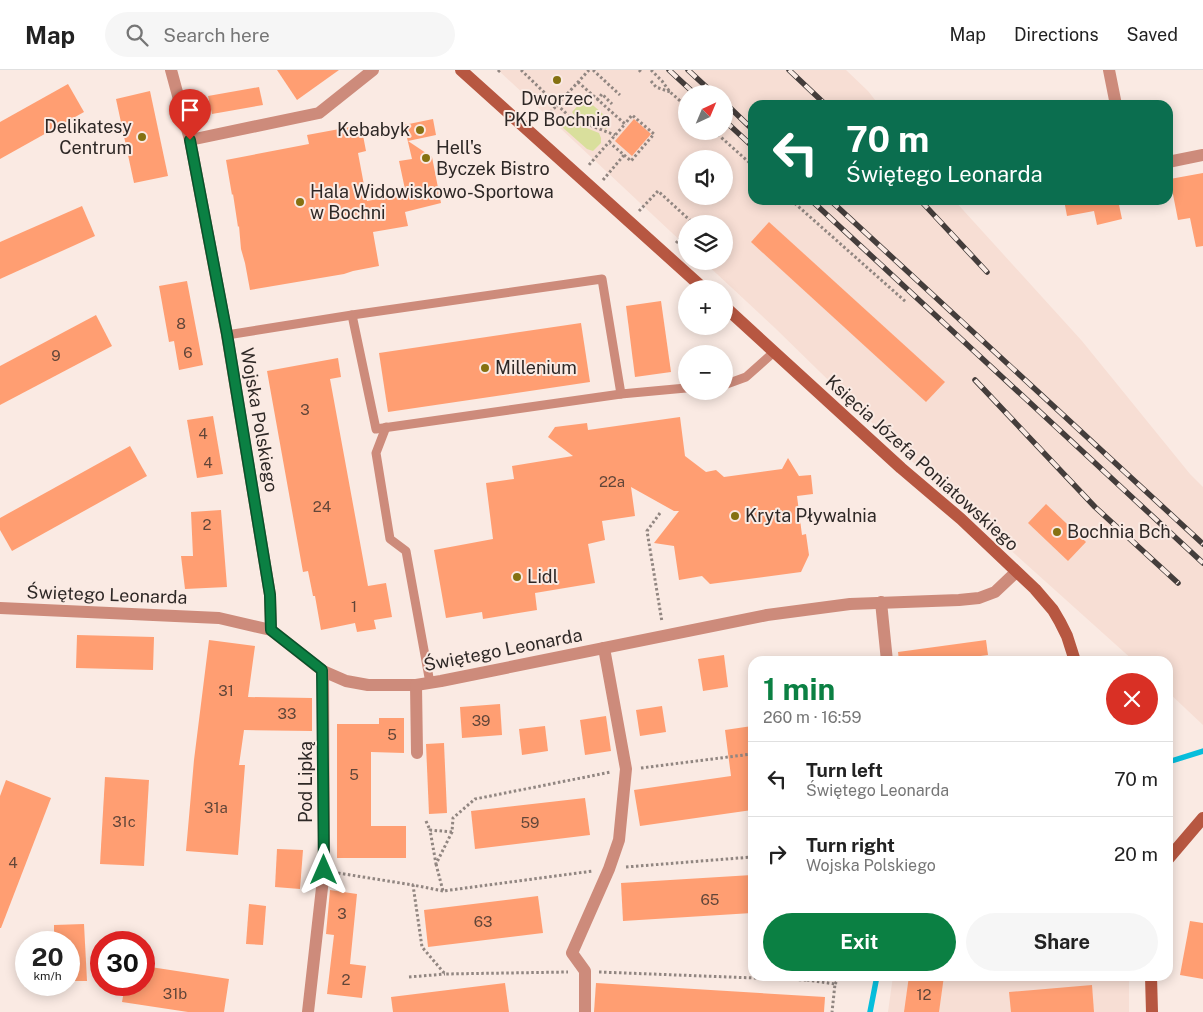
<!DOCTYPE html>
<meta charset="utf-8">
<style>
:root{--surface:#fff;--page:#f6f6f6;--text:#222;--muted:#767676;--line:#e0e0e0;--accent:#0b8043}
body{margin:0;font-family:"Public Sans",sans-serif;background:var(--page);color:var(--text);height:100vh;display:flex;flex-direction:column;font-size:19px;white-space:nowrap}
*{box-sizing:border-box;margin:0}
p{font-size:16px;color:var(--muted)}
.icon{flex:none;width:28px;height:28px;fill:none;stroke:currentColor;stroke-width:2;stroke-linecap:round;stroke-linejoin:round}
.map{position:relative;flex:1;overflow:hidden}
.details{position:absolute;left:748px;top:586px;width:425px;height:325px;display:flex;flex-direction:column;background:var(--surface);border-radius:15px;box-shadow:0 2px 12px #0003}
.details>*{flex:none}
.banner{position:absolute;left:748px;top:30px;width:425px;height:105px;border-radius:15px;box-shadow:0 2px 12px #0003;background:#0b6e4f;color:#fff;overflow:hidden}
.needle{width:32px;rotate:44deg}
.fabs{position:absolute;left:678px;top:15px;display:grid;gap:10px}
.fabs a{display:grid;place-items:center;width:55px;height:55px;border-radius:50%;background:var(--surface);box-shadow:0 2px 12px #0003;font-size:25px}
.speed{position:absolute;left:15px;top:861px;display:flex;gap:10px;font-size:25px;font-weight:700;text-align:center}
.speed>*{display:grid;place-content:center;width:65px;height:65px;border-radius:50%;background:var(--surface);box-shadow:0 2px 12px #0003;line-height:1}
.speed small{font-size:12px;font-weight:400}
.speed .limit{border:8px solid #d22;background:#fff;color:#111}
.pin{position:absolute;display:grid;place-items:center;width:42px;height:42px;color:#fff;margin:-51px -21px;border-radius:50% 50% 50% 0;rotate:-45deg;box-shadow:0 0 5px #0007}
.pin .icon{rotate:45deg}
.me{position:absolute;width:55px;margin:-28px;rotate:0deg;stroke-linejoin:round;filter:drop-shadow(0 0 4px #0008)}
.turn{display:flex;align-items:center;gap:18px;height:105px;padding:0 15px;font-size:22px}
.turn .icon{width:65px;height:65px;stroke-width:2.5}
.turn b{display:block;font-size:35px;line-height:42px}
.round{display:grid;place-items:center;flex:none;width:52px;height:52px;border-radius:26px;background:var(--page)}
.summary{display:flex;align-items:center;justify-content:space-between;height:85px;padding:0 15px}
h1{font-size:30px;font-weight:700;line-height:38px;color:var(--accent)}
.action{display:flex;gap:10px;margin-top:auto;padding:10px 15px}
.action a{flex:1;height:58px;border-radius:30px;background:var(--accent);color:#fff;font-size:20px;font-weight:700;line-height:58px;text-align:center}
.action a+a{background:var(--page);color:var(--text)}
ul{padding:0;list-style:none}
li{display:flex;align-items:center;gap:15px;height:75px;padding:0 15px;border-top:1px solid var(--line)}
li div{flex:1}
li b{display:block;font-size:19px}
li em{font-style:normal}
header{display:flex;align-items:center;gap:30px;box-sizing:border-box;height:70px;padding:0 25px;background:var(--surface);border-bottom:1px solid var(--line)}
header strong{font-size:24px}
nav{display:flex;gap:28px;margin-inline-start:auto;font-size:18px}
.search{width:350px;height:45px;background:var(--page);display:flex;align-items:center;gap:12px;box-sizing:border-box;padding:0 18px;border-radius:28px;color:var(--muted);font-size:19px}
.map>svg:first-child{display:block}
.built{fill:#f7ded4;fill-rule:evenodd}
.green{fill:#d9df9c}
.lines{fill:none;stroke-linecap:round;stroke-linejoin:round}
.stream{stroke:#06bedc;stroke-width:5.5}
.building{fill:#ff9e72}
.path{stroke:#918681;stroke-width:3;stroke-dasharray:2.5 2.5;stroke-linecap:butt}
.lane{stroke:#cd8b7b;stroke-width:9}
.street{stroke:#cd8b7b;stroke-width:12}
.secondary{stroke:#b75741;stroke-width:12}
.rail-casing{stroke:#443d3b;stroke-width:5.5}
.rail{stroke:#faeae3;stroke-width:4;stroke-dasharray:11;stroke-linecap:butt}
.route-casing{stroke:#07532c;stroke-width:12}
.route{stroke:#0b8043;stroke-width:9}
.poi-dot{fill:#857111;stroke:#faeae3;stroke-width:2}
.labels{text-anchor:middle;stroke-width:4;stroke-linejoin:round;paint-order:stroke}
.number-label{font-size:15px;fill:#624639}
.poi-label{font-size:18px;fill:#2e2826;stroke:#faeae3;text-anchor:start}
.street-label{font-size:18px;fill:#2e2826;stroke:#faeae3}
</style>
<header>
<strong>Map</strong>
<div class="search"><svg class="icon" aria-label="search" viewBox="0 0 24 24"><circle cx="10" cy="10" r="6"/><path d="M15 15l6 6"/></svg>Search here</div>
<nav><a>Map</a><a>Directions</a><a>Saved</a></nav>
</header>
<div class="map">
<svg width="1203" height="942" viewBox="0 0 1203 942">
<rect width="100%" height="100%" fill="#faeae3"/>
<g class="built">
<path d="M498,0H846L868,21L879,35H752V130H954L1082,271L1190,404L1203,417V655L1168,622V591H1134L907,387L775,258L703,191H724V154H686V176ZM686,24H724V61H686ZM686,89H724V126H686Z"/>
<path d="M893,906H1129V942H888Z"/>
</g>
<g class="green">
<path d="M583,30H587L611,51L610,54L606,59L575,46L572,42Z"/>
<path d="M566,50L599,63L601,68V73L593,81L587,79L561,56L563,52Z"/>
</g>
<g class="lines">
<g class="stream">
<path d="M1168,692L1203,681"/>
<path d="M870,942L877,906"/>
</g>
</g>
<g class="building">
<path d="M277,0H339L297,30Z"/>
<path d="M68,14L84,42L0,89V52Z"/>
<path d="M259,17L263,35L212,44L208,26Z"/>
<path d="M150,21L168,106L134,113L116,29Z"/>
<path d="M433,49L436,65L408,71L432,87L441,133L405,142L408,156L373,162L379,196L353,201L344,204L250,220L245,193L241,179L239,156L238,157L233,124L232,125L226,90L309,74L307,65L361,55L366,81L358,83L367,131L406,124L399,91L412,89L404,55Z"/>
<path d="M634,49L651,64L632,86L615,71Z"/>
<path d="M1203,103V176L1196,177L1190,148L1178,150L1170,109Z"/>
<path d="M1064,130H1118L1122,149L1097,155L1094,141L1067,146Z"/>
<path d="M82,136L95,166L0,209V172Z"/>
<path d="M769,152L945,312L926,332L751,172Z"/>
<path d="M187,211L203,295L179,300L174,271L169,272L159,216Z"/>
<path d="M661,231L671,302L635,307L626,236Z"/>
<path d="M96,245L112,276L0,335V296Z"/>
<path d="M581,253L590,312L388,342L379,283Z"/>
<path d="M338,288L341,307L330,309L368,516L386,513L392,547L374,550L376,559L357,562L355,553L321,560L315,526H313L308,501L303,502L267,301Z"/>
<path d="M213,346L223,404L197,408L187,350Z"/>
<path d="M680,347L685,386L706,402L716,400L724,407L782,399L788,388L799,406L811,405L813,424L797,426L802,465L806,464L809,485L801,502L710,514L702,506L679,510L674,476L654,473L679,441H674L631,417L635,446L602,451L605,470L588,474L595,513L535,523L537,540L483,549L482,542L446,548L434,480L493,469L486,413L514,409L512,396L573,386L548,367L555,357L587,353L588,360Z"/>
<path d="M130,376L147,406L12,481L0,460V448Z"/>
<path d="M1046,434L1086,472L1068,491L1028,453Z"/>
<path d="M221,440L227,517L185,519L181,486H193L191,442Z"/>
<path d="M77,565L154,567L153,600L76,598Z"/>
<path d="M209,570L255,576L248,627L312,628V661L244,660L239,695H245L238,785L186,781L194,690Z"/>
<path d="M986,570L988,585L943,591H899L898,582Z"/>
<path d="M724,585L728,617L703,621L698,589Z"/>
<path d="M500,634L502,665L462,668L460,637Z"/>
<path d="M662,636L666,662L640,666L636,640Z"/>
<path d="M606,646L611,681L585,685L580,650Z"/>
<path d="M379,648H404V683L371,682V756H406V788H337V654H379Z"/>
<path d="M545,656L548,681L522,685L519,659Z"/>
<path d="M752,656V740L640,756L634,720L731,706L725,660Z"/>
<path d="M444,673L447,743L429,744L426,674Z"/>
<path d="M105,707L149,710L144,796L100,794Z"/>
<path d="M6,710L51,728L1,858H0V726Z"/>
<path d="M585,728L590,765L475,779L471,741Z"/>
<path d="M277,779L303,780L300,819L275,817Z"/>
<path d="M752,805V843L623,851L621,813Z"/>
<path d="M330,820L357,824L350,894L366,896L362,928L327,924L334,865L326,864Z"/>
<path d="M538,826L543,863L428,877L424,840Z"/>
<path d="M249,834L266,836L263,875L246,874Z"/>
<path d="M1190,851L1203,853V909L1180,905Z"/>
<path d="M84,854L87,911H69V872H54V855Z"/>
<path d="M144,896L229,909L224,942H188L122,932L125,915H144Z"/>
<path d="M909,906H944L939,942H904Z"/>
<path d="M505,913L509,942H393L391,927Z"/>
<path d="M596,913L825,927L824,942H594Z"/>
<path d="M1092,915L1094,942H1011L1009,922Z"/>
</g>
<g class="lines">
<g class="path">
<path d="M521,0L571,48L615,65"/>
<path d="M593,0L620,25"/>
<path d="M639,0L641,2"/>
<path d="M651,0L662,11L670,22L686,36"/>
<path d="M498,2L500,0"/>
<path d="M651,11L656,17L670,22"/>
<path d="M578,12L625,54L588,96"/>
<path d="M597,30L602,24L612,34"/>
<path d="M547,46L589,0"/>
<path d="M714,61L752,95"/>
<path d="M624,85L631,91L654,64L632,45L625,54"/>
<path d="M603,110L624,85L610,73"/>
<path d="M791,130L906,232"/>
<path d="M639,141L658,121L694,154"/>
<path d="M676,173L686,162"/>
<path d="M660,443L647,461L662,552"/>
<path d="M641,698L752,684"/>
<path d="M426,751L430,760"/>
<path d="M452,762L430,760L436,794L452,762L453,748L475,729L611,702"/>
<path d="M436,794L443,821L593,801"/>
<path d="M626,797L752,787"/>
<path d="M338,803L413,815"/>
<path d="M443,821L413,815L422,877L445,904L568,902"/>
<path d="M599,902L807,910L808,906"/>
<path d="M409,907L445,904"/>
<path d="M807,910L835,914L832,942"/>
<path d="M835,914L840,906"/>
</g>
<g class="lane">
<path d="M352,245L376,359L621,324L686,318"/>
<path d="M227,265L352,245L602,209L621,324"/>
<path d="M724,315L746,307L774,282"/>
<path d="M386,357L376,383L390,469L406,481L430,613"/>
</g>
<g class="street">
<path d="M171,0L190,70L227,265L270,525L271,560"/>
<path d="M1109,0L1116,35"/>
<path d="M190,70L319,43L373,0"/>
<path d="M1168,92L1203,85"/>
<path d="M881,532L887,591"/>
<path d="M0,538L219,548L271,560L323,601L346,611L368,615H416L441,611L767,545L850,534L959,530L979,528L995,522L1016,502"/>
<path d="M416,615L417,683"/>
<path d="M308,942L324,800L323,601"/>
<path d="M585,942V901L572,883L609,799L619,770L626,699L604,578"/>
</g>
<g class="secondary">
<path d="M461,0L704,219"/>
<path d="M724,236L901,398L961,449L1035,519L1053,540L1060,552L1067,566L1075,591"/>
<path d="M1168,789L1203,748"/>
<path d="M1151,906L1152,942"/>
</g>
<g class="rail-casing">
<g id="rail">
<path d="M669,0L695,24"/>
<path d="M688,0L714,24"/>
<path d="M789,0L826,35"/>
<path d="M724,32L752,59"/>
<path d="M724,50L752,76"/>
<path d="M811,130L1203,493"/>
<path d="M830,130L1203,474"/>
<path d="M920,130L987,202"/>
<path d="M975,310L1095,437L1178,513"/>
</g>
</g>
<use href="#rail" class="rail"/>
</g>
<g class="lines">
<g class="route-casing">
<path id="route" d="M190,70L227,264L270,525L271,560L322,600L324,800"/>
</g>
<use href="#route" class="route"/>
</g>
<g class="poi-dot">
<circle cx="557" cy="10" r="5"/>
<circle cx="420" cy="60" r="5"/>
<circle cx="142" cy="67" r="5"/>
<circle cx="426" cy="88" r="5"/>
<circle cx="300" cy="132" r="5"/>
<circle cx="485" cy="298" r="5"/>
<circle cx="735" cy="446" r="5"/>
<circle cx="1057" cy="462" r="5"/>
<circle cx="517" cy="507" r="5"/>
</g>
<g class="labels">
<g class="number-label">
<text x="181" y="259">8</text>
<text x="188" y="288">6</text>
<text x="56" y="291">9</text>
<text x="305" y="345">3</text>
<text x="203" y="369">4</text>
<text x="208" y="398">4</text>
<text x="612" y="417">22a</text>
<text x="322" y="442">24</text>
<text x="207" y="460">2</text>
<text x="354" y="542">1</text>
<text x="226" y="626">31</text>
<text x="287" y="649">33</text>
<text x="481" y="656">39</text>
<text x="392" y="670">5</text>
<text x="354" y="710">5</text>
<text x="216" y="743">31a</text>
<text x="124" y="757">31c</text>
<text x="530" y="758">59</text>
<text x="13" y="798">4</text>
<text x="710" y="835">65</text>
<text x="342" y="849">3</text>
<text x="483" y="857">63</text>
<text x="346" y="915">2</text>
<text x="175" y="929">31b</text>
<text x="924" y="930">12</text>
</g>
<g class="poi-label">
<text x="557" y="35" text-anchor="middle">Dworzec<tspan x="557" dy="21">PKP Bochnia</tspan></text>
<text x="132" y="63" text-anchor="end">Delikatesy<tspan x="132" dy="21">Centrum</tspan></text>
<text x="410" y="66" text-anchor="end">Kebabyk</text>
<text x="436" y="84">Hell's<tspan x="436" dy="21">Byczek Bistro</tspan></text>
<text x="310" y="128">Hala Widowiskowo-Sportowa<tspan x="310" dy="21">w Bochni</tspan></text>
<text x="495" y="304">Millenium</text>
<text x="745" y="452">Kryta Pływalnia</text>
<text x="1067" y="468">Bochnia Bch</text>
<text x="527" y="513">Lidl</text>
</g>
<g class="street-label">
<text transform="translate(259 350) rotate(80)" y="6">Wojska Polskiego</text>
<text transform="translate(922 393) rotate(42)" y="6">Księcia Józefa Poniatowskiego</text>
<text transform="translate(107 525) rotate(2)" y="6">Świętego Leonarda</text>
<text transform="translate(503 580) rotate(-11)" y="6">Świętego Leonarda</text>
<text transform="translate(306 712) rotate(-90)" y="6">Pod Lipką</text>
</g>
</g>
</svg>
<div class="fabs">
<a><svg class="needle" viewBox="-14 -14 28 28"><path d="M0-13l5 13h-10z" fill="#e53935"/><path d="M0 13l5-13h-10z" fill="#767676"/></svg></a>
<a><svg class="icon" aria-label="sound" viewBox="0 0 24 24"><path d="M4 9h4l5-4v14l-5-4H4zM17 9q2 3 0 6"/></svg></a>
<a><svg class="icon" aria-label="layers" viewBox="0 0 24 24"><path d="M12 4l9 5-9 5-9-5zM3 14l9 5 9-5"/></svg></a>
<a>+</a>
<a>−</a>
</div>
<div class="speed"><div>20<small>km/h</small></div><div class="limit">30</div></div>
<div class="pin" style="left:190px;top:70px;background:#d93025"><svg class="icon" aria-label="arrive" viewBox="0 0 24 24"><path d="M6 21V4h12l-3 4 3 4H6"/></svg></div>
<svg class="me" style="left:324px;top:800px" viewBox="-20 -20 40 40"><path d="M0-17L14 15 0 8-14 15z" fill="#0b8043" stroke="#fff" stroke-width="4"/></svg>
<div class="banner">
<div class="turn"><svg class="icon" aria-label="left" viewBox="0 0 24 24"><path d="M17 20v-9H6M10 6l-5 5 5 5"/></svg><div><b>70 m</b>Świętego Leonarda</div></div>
</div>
<section class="details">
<div class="summary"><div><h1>1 min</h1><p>260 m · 16:59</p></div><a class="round" style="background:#d93025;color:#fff"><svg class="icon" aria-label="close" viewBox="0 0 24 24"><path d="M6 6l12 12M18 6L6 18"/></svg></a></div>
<ul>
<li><svg class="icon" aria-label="left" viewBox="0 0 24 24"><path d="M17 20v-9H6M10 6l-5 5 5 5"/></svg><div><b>Turn left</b><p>Świętego Leonarda</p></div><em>70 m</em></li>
<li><svg class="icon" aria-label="right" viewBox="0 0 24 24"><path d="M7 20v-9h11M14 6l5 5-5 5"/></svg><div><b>Turn right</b><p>Wojska Polskiego</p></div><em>20 m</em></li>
</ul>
<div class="action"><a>Exit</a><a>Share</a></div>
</section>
</div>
